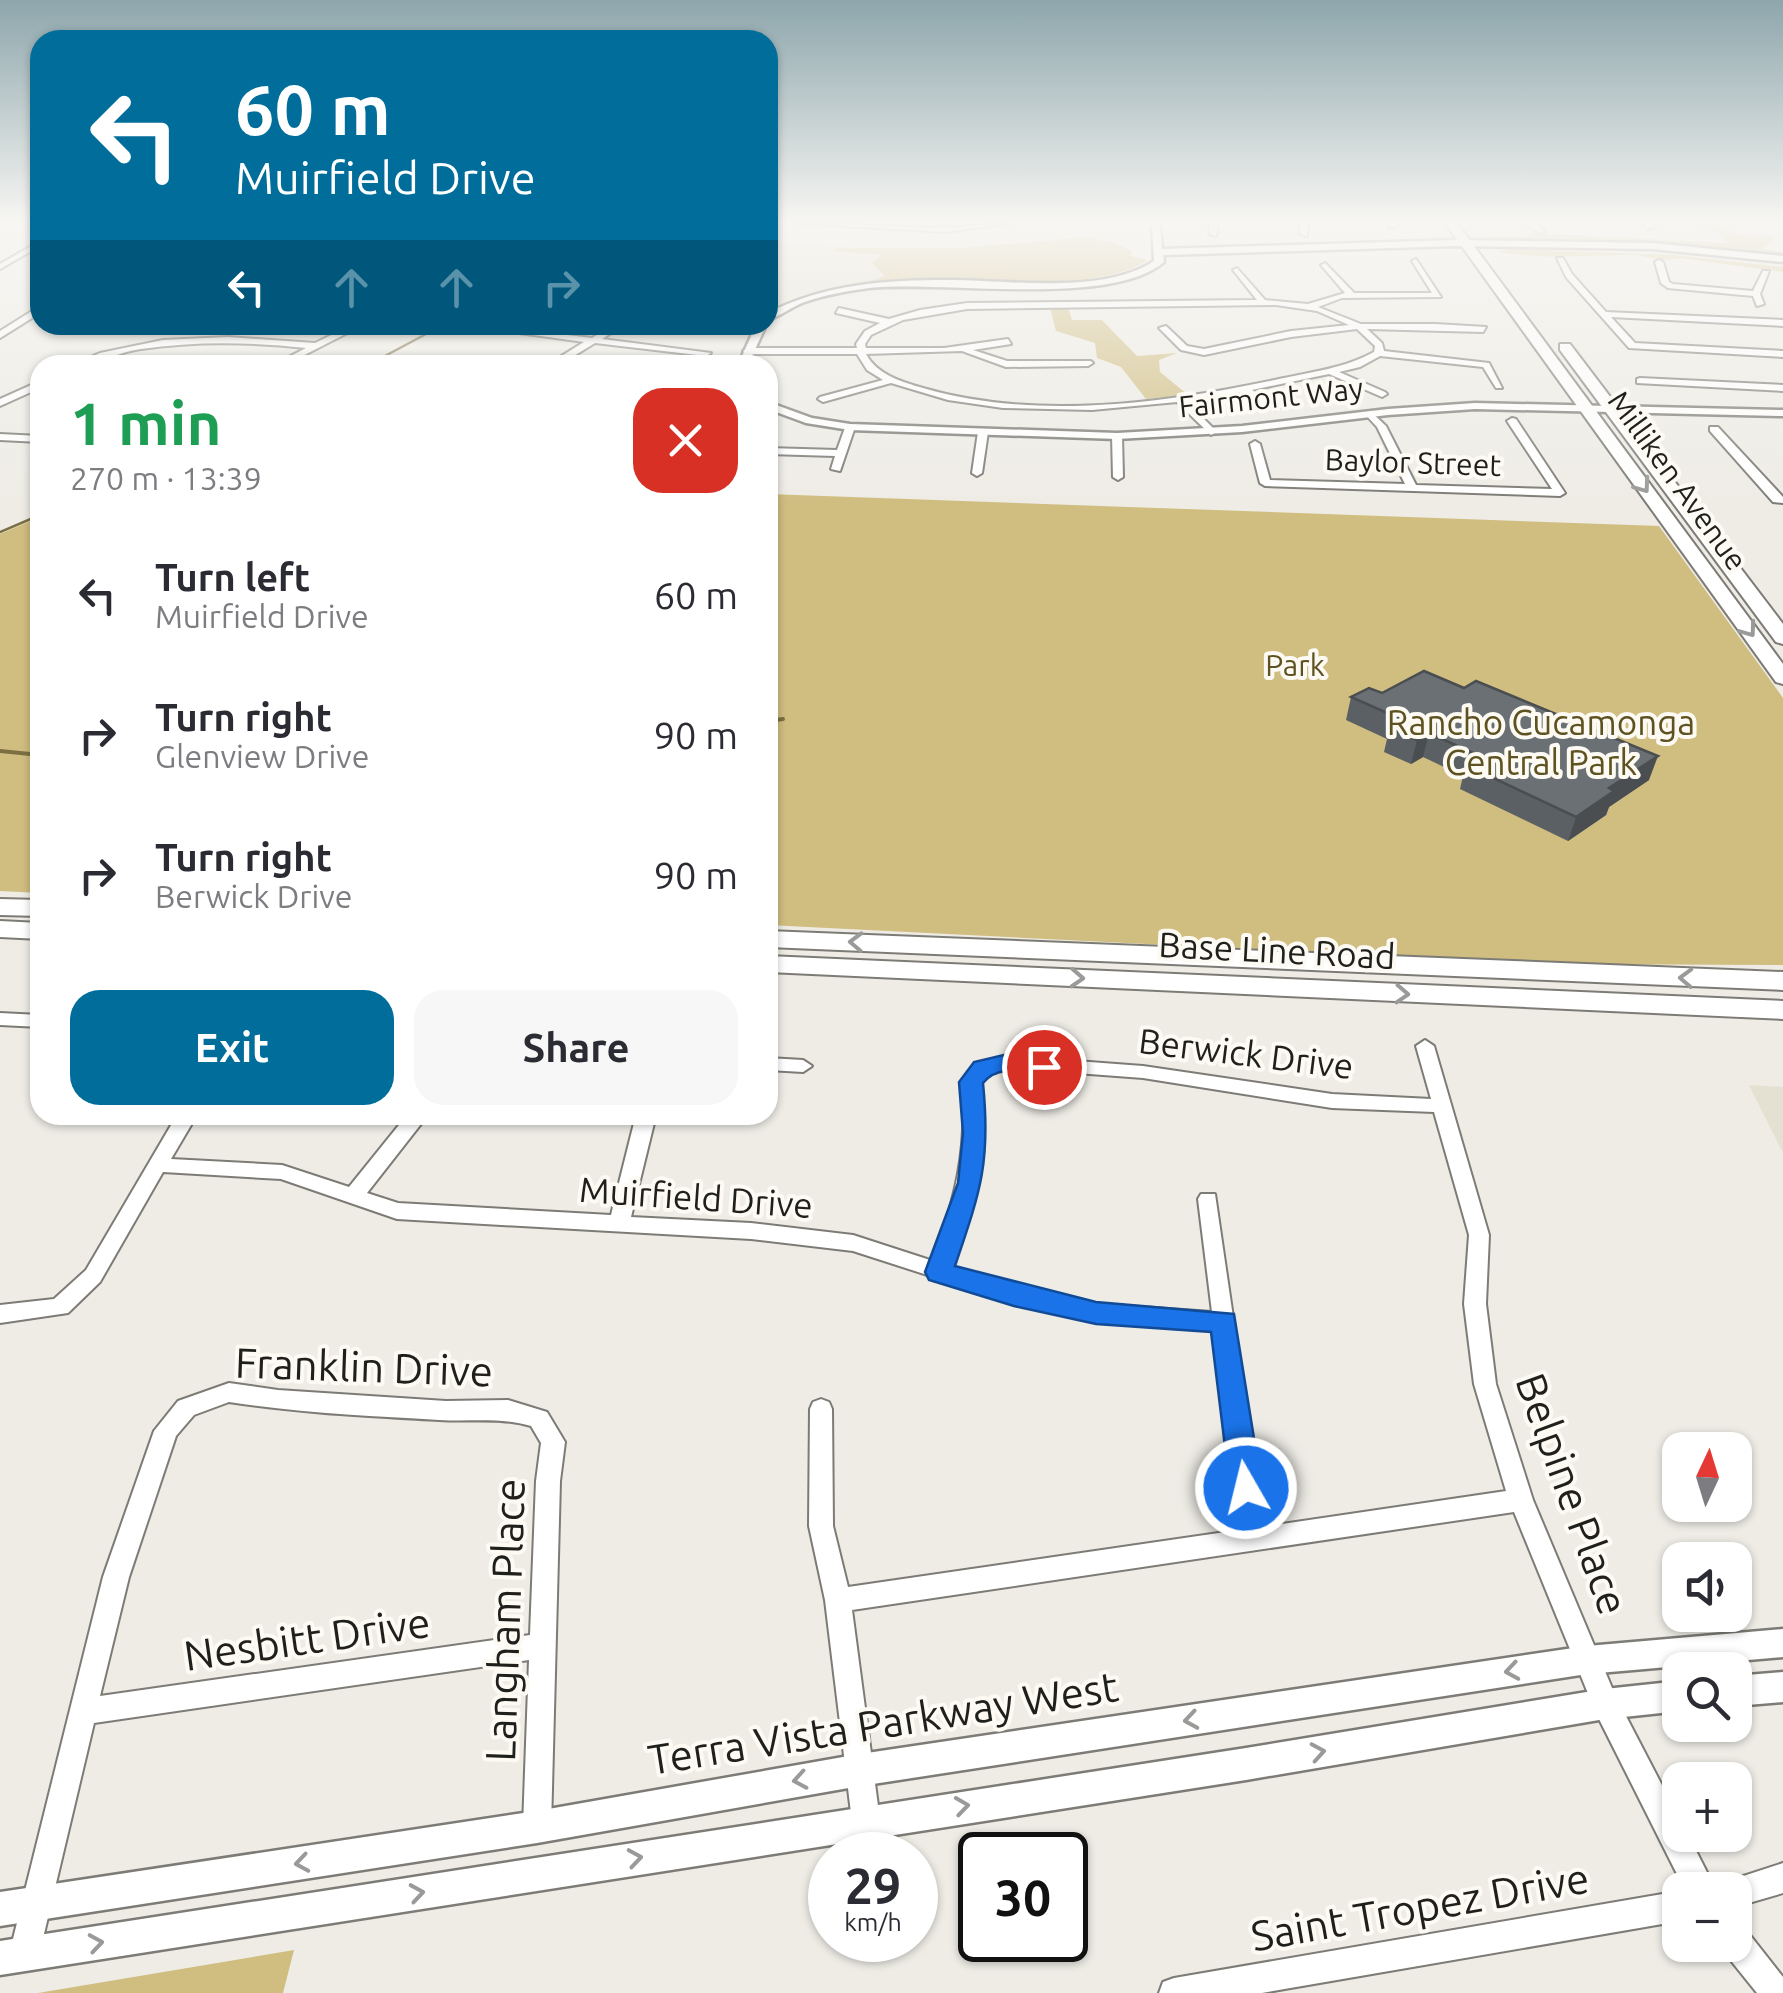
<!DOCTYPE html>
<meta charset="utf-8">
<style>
:root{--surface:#fff;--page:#f7f7f7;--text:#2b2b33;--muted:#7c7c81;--accent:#016d9a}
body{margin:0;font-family:Ubuntu,sans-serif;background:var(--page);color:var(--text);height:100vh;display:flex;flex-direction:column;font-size:38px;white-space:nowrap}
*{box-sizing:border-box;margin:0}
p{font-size:32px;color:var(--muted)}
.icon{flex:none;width:55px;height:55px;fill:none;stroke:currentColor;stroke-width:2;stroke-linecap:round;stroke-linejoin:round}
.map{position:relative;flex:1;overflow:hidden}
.side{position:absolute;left:30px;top:355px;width:748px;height:770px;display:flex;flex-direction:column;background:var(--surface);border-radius:30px;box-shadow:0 2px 8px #0004}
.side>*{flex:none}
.guide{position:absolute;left:30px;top:30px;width:748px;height:305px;border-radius:30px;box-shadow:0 2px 8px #0004;background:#016d9a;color:#fff;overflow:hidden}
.needle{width:65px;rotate:4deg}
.fabs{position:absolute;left:1662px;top:1432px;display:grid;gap:20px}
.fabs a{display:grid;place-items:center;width:90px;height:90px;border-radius:20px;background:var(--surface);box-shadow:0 2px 8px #0004;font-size:50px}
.speed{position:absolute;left:808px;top:1832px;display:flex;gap:20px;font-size:50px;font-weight:700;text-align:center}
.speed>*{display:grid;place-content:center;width:130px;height:130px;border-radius:50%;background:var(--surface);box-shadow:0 2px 8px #0004;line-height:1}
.speed small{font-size:25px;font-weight:400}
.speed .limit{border:5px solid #111;border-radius:15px;background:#fff;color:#111}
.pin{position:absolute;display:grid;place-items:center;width:85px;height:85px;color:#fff;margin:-42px;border:5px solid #fff;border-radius:50%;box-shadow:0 2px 10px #0007}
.me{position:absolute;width:110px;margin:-55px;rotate:352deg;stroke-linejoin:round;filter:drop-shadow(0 0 8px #0008)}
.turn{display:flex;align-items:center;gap:35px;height:210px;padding:0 40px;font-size:45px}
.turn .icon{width:130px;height:130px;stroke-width:2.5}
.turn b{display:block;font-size:70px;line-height:85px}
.lanes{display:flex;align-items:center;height:95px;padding:0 40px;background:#0003;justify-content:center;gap:50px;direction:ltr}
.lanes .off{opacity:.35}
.round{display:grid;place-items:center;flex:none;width:105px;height:105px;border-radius:30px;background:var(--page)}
.summary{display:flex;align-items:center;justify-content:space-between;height:170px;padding:0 40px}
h1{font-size:60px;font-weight:600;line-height:75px;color:#1e9e55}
.action{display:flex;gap:20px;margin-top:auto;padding:20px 40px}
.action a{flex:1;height:115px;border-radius:30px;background:var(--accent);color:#fff;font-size:40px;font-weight:600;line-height:115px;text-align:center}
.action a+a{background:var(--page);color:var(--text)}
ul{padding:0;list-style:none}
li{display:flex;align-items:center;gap:30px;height:140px;padding:0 40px}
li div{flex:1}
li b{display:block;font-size:38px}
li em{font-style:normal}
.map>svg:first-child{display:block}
.built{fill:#e5e1d2}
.green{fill:#d0bd80}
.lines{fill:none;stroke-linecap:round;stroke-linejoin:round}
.stream-far1{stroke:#7c7042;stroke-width:2.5}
.stream{stroke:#7c7042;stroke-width:4}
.minor-casing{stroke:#7d7b75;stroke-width:4}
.tertiary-casing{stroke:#7d7b75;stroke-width:5}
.primary-casing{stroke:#7d7b75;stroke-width:4}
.minor{fill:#fff;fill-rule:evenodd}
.tertiary{fill:#fff;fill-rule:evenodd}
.primary{fill:#fff;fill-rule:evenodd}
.wall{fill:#5b6064}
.shaded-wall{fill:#4a4e51}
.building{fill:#6a7074;stroke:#4a4e51;stroke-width:2.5}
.oneway{stroke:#9a9a99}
.route{fill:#1a73e8;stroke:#114b97;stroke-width:2.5}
.labels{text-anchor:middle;stroke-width:8;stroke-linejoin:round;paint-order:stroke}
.far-street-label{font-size:30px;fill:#1f1f1c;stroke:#fcfaf3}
.far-park-label{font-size:30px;fill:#5f5221;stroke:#fcfaf3}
.park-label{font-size:35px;fill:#5f5221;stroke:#fcfaf3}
.street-label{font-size:35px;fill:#1f1f1c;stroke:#fcfaf3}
.near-street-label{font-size:42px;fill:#1f1f1c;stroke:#fcfaf3}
</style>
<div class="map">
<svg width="1783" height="1993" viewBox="0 0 1783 1993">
<rect width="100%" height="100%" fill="#eeece5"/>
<g class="built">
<path d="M768,241L845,247L893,248L875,258L873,265L886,274L881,279L799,295L768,309Z"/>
<path d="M1749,1085L1783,1087V1153Z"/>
</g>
<g class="green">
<path d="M1693,223H1714L1737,234L1770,236L1775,238L1762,249L1783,252V257L1671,245L1499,241L1485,236L1528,237L1530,233L1728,243L1718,233Z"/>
<path d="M1086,237L1116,243L1131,251V256L1147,260C1103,295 926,280 864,283L885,276L872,263L881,255L833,251L836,248H962Z"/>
<path d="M1507,249L1675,255L1783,267V272L1680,258C1662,263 1650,256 1633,255C1588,255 1542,260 1499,252Z"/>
<path d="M1050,307H1068L1072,320H1102L1137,356L1177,353L1159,360L1160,372L1188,395L1146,399L1121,367L1097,358L1095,343L1056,331Z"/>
<path d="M768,494L1659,526L1783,698V965L1546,964L768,925Z"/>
<path d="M40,517V893L0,891V534Z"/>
<path d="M294,1950L283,1993H38Z"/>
</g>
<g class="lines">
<g class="stream-far1">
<path d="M368,365L443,325"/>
<path d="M0,532L40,515"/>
</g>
<g class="stream">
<path d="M768,721L783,719"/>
<path d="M0,751L40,755"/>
</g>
<g class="minor-casing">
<g id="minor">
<path d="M792,223L946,228L1010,223L946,232Z"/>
<path d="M1210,223H1218L1216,236L1209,234Z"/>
<path d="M1300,223H1308L1307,236L1300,234Z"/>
<path d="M1388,223H1396L1397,226L1390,228Z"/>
<path d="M1526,223H1535L1545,231L1538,233Z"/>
<path d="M1642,223H1651L1655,227L1648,229Z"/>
<path d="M40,241V246L0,269V264Z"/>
<path d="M1557,258H1563L1572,274L1606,312L1783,320V326L1611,317L1635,343L1783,351V357L1629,348L1566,277Z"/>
<path d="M1416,259L1441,297L1342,298L1318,307L1361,324H1435L1486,327L1483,332L1367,329L1382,343L1384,351L1489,363L1502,388H1496L1483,367L1380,356L1360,367L1339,372L1385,392L1387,394L1382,397L1329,374L1252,390L1278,405L1280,407L1275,410L1241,392L1186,401L1215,430L1216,432L1211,435L1177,402L1092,410L1003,408L948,400L891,383L823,402L818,399L820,397L883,380L867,370L857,354H748L743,351L748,348H857L856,344L865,331L880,323L836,313L839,308L889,319L920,310L967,303L1257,300L1233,270L1237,268L1265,300L1308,304L1345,293L1321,265L1325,263L1354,293H1432L1412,261ZM1276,305L1317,311L1349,325L1291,331L1204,349L1187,346L1166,326L1159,328L1181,350L1204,355L1291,337L1357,329L1375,346L1374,352C1345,368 1312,372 1279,379C1166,403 1036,421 923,388C902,382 876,374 866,354L962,351L1006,367L1088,366L1093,363L1091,361H1007L973,350L1011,344L1008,339L944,348H866L865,344L871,335L903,320L967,309Z"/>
<path d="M1659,260L1663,262L1669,282L1673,284L1753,291L1763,271H1769L1760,294L1764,304L1757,306L1753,296L1668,288L1661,283L1655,262Z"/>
<path d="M40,306V313L0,338V331Z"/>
<path d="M352,325H363L285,365H273L306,348C251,342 196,341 141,349C118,352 95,365 72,365L100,353L163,340L228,337L315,343Z"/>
<path d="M613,325H623L602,339L711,353L706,356L595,343L559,365H547L584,342L505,331L509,328L592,338Z"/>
<path d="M1640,378L1783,385V391L1637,383V379Z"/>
<path d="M40,381V388L0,406V399Z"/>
<path d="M1370,411L1386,426L1416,485L1552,489L1507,421L1512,418L1516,419L1565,493L1560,496L1265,486L1260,483L1250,444L1255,441L1260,444L1270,480L1405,484L1377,427L1365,414Z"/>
<path d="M846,425L855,427L840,471L831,469L835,456L768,454V448L837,450Z"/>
<path d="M1710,427H1718L1783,497V503L1773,502L1710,431Z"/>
<path d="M983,429L988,432L982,473L977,476L972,473L978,432Z"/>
<path d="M1117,433L1122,436L1123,477L1118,480L1113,477L1112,436Z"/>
<path d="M0,434L40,436V442L0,440Z"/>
<path d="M0,1013L40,1015V1027L0,1025Z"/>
<path d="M1425,1040L1434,1046L1489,1235L1486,1304L1496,1384L1533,1500L1615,1695L1680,1820V1835H1688L1716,1890H1685L1596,1713L1514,1512L852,1610L880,1821L876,1831L866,1835L856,1831L852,1821L825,1600L809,1526L810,1409L813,1402L821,1399L829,1402L832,1409L833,1526L848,1587L1246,1529L1234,1488L1214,1330L1097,1322L1014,1303L853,1251L751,1239L397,1219L281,1179L163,1172L100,1282L68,1313L0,1323V1305L54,1299L86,1270L177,1115H197L171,1159L282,1165L349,1187L407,1115H428L367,1193L398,1203L611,1215L636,1115H656L631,1217L751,1223L853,1235L933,1261C955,1198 968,1150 962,1083L975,1064L1008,1056L1143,1066L1332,1094L1431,1099L1416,1046ZM1008,1068L1143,1078L1332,1108L1434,1112L1469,1235L1464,1304L1474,1384L1506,1491L1269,1526L1258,1488L1215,1194H1201L1198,1199L1212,1312L1097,1304L1014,1287L951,1267C974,1202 988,1152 980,1084L988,1073Z"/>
<path d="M768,1058L803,1060L812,1066L803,1072L768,1070Z"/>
<path d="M229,1383L278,1390L446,1401L508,1400L547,1412L565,1442L560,1481L551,1827L547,1837L537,1841L527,1837L523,1827L529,1660L94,1723L39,1955L35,1966L24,1970L13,1966L9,1955L103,1577L154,1431L178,1401ZM229,1402C299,1413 369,1416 439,1420C471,1422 500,1417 531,1426L541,1443L536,1481L530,1635L100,1696L129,1577L176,1436L194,1415Z"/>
<path d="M1783,1863V1893L1735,1907V1890H1721L1725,1882Z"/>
<path d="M1680,1891V1921L1262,1993H1159L1163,1982L1174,1978Z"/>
<path d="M1735,1926L1746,1930L1783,1977V1993H1757L1724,1952L1722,1945H1735Z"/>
</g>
</g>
<g class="tertiary-casing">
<g id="tertiary">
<path d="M1152,223H1160L1162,249L1455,240L1652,243L1783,256V262L1652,249L1455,246L1163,255L1164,262C1110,308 943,280 869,288C847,291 823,295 802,303C790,308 780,316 768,320V313C825,284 885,280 949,280C1008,280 1103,295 1154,261Z"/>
<path d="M756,325H766L748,365H738Z"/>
<path d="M768,402L812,418L850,424L1117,433L1242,426L1388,409L1475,403L1783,410V416L1475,409L1388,415L1242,432L1117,439L850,430L806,423L768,409Z"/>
<path d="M1783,1629V1657L1587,1674L860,1786L537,1843L0,1926V1892L537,1811L860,1754L1587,1646Z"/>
<path d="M1783,1672V1702L1735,1706V1676Z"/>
<path d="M1680,1681V1711L1605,1719L1246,1780L0,1975V1941L1246,1748L1605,1689Z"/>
</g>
</g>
<g class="primary-casing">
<g id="primary">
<path d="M1445,223H1457L1783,664V684L1776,682Z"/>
<path d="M1560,344H1570L1783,624V644L1776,642L1560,350Z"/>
<path d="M0,899L40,900V916L0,915Z"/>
<path d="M0,921L40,923V939L0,937Z"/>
<path d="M768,931L1783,972V990L768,947Z"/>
<path d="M768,956L1783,1001V1019L768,972Z"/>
</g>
</g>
<use href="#minor" class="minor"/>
<use href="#tertiary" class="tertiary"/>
<use href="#primary" class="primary"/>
</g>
<path class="wall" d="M1464,688L1649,780L1609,807L1606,815L1568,841L1460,789L1463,776L1423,757L1411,764L1384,752L1387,739L1346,720L1351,697Z"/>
<g class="shaded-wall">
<path d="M1429,733L1423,757L1411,764L1417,740Z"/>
<path d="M1658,756L1649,780L1609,807L1606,815L1568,841L1576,817L1609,788Z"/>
</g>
<path class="building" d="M1424,671L1464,688L1476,681L1658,756L1609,788L1614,791L1576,817L1466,765L1480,756L1429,733L1417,740L1390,728L1403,720L1351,697L1369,688L1382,693Z"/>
<defs><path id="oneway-chevron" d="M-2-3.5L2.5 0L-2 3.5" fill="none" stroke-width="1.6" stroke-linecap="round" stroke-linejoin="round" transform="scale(2.5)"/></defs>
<g class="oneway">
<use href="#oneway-chevron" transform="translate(1643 486) rotate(54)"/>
<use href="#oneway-chevron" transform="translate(1749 630) rotate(54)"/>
<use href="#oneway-chevron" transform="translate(856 942) rotate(-178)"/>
<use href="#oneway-chevron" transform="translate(1077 978) rotate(3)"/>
<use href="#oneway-chevron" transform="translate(1686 978) rotate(-178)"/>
<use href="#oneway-chevron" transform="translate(1402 994) rotate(3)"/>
<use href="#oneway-chevron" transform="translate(1512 1671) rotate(171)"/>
<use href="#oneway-chevron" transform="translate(1191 1720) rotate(171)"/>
<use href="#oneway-chevron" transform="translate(1318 1752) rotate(-10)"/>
<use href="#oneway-chevron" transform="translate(800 1780) rotate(170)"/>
<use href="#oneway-chevron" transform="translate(962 1806) rotate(-8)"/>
<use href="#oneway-chevron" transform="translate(635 1858) rotate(-9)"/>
<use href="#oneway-chevron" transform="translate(302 1863) rotate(171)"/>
<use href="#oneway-chevron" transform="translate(417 1893) rotate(-9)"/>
<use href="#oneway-chevron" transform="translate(96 1943) rotate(-9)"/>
</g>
<linearGradient id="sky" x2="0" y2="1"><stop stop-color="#8da6ac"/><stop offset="0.44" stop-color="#f7f6f3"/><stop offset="1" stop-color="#f7f6f3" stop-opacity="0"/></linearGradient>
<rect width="1783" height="502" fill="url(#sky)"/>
<path class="route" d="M1008,1054L1044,1059L1055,1067L1044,1075C1022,1072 998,1064 983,1083C991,1163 980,1192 955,1266L1096,1302L1234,1314L1262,1488L1257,1498L1246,1502L1235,1498L1230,1488L1211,1332L1096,1324L1014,1306L929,1280L925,1272L958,1183L963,1133L959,1082L974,1062Z"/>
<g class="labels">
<g class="far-street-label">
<text transform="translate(1271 398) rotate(-6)" y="10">Fairmont Way</text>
<text transform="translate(1413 463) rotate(2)" y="10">Baylor Street</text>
<text transform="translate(1677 481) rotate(54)" y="10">Milliken Avenue</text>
</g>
<g class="far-park-label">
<text x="1295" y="676">Park</text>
</g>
<g class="park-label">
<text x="1541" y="735">Rancho Cucamonga<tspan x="1541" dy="40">Central Park</tspan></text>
</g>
<g class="street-label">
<text transform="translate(1277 951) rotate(3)" y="12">Base Line Road</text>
<text transform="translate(1246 1054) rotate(7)" y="12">Berwick Drive</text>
<text transform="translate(696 1198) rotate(4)" y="12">Muirfield Drive</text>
</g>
<g class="near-street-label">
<text transform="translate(364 1367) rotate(2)" y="15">Franklin Drive</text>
<text transform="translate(1572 1494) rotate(70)" y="15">Belpine Place</text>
<text transform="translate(505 1620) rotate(-88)" y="15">Langham Place</text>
<text transform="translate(307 1639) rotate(-8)" y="15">Nesbitt Drive</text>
<text transform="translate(883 1723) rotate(-9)" y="15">Terra Vista Parkway West</text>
<text transform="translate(1420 1907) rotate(-10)" y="15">Saint Tropez Drive</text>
</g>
</g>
</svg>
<div class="fabs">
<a><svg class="needle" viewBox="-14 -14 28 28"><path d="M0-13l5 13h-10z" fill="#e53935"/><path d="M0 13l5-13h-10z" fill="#7c7c81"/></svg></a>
<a><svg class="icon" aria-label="sound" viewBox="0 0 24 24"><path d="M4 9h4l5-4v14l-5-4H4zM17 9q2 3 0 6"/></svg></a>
<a><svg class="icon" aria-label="search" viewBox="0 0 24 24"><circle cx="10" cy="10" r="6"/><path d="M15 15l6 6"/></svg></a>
<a>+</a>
<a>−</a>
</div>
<div class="speed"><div>29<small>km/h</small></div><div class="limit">30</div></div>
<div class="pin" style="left:1044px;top:1067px;background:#d93025"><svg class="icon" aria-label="arrive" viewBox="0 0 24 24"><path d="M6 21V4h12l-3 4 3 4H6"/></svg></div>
<svg class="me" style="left:1246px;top:1488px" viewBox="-20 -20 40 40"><circle r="17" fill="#1a73e8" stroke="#fff" stroke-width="3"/><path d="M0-11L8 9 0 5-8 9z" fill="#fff"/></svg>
<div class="guide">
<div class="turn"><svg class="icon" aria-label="left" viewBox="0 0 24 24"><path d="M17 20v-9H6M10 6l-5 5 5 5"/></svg><div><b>60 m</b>Muirfield Drive</div></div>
<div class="lanes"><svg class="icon" aria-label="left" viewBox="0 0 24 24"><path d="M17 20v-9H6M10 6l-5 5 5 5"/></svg><svg class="icon off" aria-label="ahead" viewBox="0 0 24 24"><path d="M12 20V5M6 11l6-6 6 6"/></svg><svg class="icon off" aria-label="ahead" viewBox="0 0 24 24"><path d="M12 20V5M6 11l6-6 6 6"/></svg><svg class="icon off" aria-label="right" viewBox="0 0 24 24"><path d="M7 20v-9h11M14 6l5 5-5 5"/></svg></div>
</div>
<section class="side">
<div class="summary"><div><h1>1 min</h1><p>270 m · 13:39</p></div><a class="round" style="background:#d93025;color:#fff"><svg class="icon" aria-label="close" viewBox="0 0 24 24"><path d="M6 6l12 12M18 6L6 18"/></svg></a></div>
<ul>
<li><svg class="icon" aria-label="left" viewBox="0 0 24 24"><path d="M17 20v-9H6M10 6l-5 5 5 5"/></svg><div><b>Turn left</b><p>Muirfield Drive</p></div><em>60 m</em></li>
<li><svg class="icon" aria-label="right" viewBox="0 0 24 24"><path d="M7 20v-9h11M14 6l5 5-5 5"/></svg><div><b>Turn right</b><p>Glenview Drive</p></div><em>90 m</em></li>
<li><svg class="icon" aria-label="right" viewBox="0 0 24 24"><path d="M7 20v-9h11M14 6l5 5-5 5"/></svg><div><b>Turn right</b><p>Berwick Drive</p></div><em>90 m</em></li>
</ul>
<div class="action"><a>Exit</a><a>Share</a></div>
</section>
</div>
